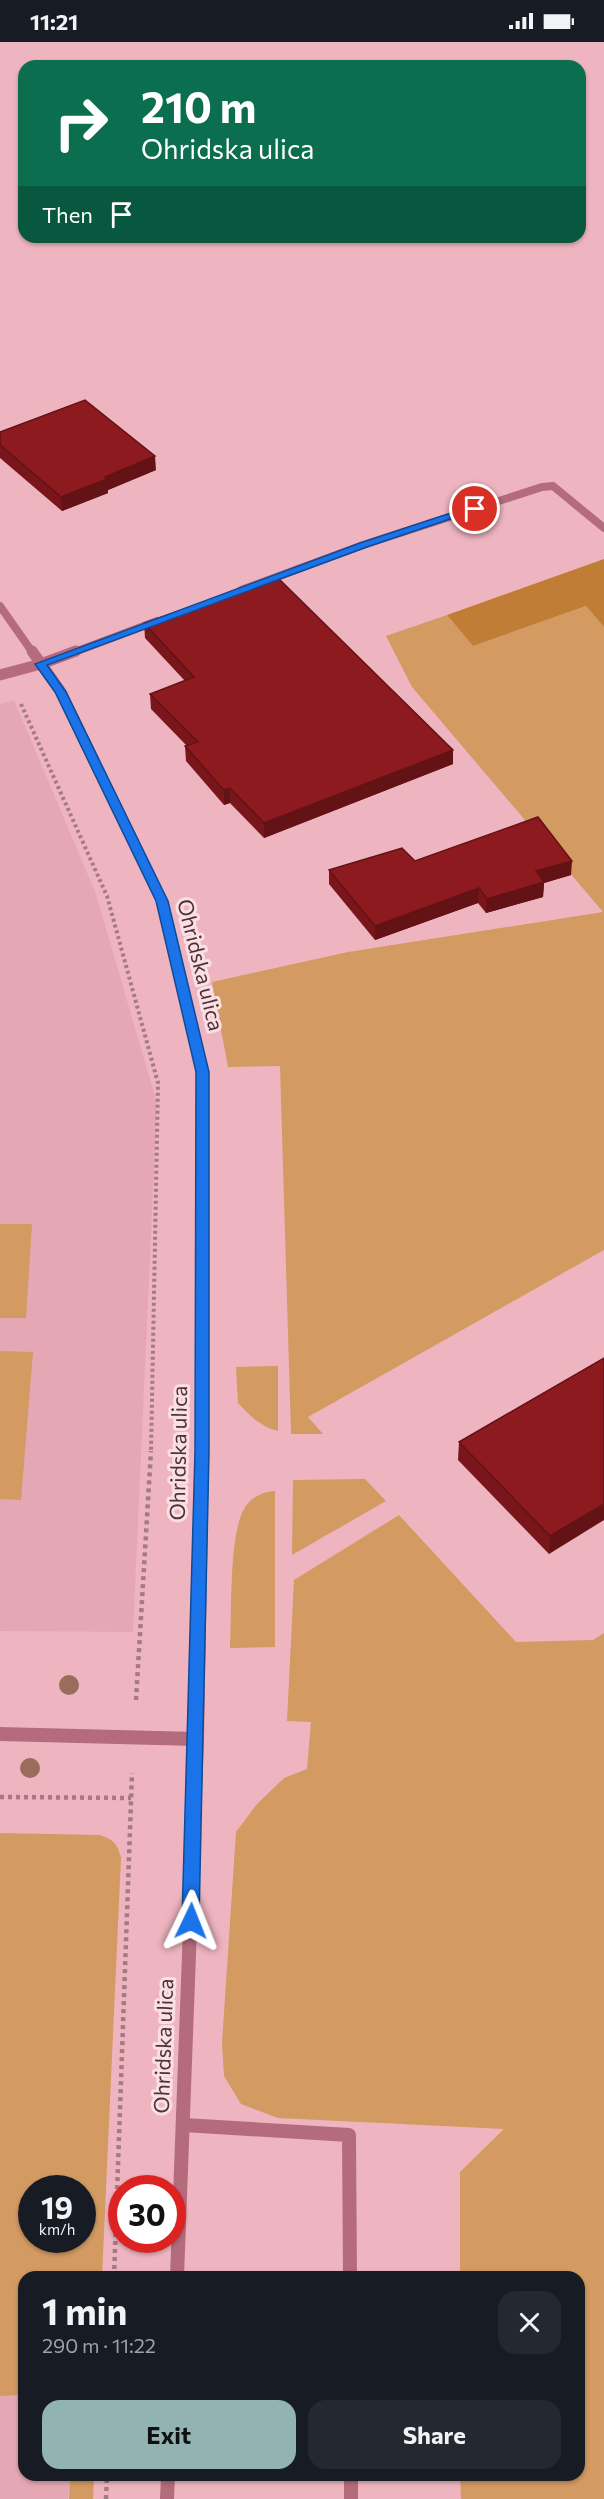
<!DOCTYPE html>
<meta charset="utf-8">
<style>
:root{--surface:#171b24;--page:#242831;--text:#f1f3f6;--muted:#9ea1a6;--accent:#91b4b2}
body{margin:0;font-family:Commissioner,sans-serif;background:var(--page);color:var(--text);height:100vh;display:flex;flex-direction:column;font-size:22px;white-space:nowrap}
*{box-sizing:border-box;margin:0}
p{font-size:20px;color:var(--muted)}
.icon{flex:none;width:33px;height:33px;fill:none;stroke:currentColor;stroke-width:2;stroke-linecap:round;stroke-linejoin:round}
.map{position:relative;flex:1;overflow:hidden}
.panel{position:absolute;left:18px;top:2229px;width:567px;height:210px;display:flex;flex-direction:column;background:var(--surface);border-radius:18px;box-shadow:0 2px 4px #0004}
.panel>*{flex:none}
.guide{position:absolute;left:18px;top:18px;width:568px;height:183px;border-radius:18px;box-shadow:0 2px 4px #0004;background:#0b6e4f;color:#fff;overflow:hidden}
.speed{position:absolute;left:18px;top:2133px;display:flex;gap:12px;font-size:30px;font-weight:700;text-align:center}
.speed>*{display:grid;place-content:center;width:78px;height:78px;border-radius:50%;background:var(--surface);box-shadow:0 2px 4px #0004;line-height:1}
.speed small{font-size:15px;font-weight:400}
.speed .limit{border:9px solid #d22;background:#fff;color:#111}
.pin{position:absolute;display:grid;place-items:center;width:51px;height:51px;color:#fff;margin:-26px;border:3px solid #fff;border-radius:50%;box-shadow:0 2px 6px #0007}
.me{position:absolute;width:66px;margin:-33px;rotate:2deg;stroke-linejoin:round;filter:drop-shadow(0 0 4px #0008)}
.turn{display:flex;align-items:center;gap:21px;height:126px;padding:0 24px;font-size:27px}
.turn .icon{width:78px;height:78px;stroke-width:2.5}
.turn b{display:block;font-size:42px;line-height:51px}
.then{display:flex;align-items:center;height:57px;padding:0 24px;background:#0003;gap:12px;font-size:22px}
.round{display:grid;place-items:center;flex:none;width:63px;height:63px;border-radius:18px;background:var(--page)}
.head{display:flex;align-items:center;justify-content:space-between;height:102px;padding:0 24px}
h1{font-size:36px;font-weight:700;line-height:45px}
.button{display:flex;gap:12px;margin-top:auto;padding:12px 24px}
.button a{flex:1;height:69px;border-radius:18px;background:var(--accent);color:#111;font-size:24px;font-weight:700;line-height:69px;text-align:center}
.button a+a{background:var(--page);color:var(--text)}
.status{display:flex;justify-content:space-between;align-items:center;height:42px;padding:0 30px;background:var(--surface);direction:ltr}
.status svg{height:16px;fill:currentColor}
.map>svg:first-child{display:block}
.built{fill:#e6a7b5}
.green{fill:#d39a62;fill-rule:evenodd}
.forest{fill:#c07d35}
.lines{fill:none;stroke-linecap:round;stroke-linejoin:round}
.path-far1{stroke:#a47b83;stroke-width:4;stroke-dasharray:3 3;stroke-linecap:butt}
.path{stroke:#a47b83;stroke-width:4.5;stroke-dasharray:4 4;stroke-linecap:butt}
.lane-far1{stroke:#b46c7d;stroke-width:11}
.lane{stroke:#b46c7d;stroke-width:14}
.street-far2{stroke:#b46c7d;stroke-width:8}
.street-far1{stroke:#b46c7d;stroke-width:11}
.street{stroke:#b46c7d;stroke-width:14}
.tree{fill:#996c5c}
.wall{fill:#79161b}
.shaded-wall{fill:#631216}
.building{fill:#8d1a1f;stroke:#631216;stroke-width:1.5}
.route{fill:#1a73e8;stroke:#114b97;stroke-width:1.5}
.labels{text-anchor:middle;stroke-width:6;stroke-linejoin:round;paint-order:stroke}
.street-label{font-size:21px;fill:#4a3338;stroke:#fcdfe4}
</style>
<div class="status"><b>11:21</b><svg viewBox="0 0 49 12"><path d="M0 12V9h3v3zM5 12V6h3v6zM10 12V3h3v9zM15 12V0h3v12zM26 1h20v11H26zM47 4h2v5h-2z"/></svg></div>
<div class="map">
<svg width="604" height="2457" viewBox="0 0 604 2457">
<rect width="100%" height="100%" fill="#eeb5c1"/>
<g class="built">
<path d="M14,658L96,852L157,1061L133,1590L0,1589V662Z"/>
<path d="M24,2353V2433H70L68,2457H0V2354Z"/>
</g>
<g class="green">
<path d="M586,564L604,585V1208L308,1375L323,1392H291L280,1024L228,1025L212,940L348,910L603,870L412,645L386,594L447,573L473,604Z"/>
<path d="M0,1182H32L26,1276H0Z"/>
<path d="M0,1309L33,1310L21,1458L0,1457Z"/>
<path d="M278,1324V1389C260,1384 250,1374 238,1361L236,1325Z"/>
<path d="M365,1437L386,1459L292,1513L293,1438Z"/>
<path d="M275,1449V1605L230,1606C232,1570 229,1501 242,1471C248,1457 260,1450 275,1449Z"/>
<path d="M399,1473L516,1600L593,1598L604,1591V2457H461L460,2433H579V2235H460V2130L504,2087L278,2076L241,2062L224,2034L222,2001L236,1790L257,1762L284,1736L307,1727L311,1680L287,1679L294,1538Z"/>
<path d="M0,1791L99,1793C113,1797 118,1802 121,1816L102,2235H24V2353L0,2354ZM32,2146H82V2198H32Z"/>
<path d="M70,2433H94L93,2457H69Z"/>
</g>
<path class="forest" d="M604,517V585L586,564L473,604L447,573Z"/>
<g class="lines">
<path class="path-far1" d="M21,662L107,854L158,1041L151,1410"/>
<g class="path">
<path d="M136,1658L151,1409"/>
<path d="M0,1755L131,1756"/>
<path d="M114,2235L132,1731"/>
<path d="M106,2457L107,2433"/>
</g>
<path class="lane-far1" d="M0,633L41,622"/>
<g class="lane">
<path d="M184,2083L349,2093L350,2235"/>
<path d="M351,2433V2457"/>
</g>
<g class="street-far2">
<path d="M241,548L363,503L542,445L553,444L604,486"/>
<path d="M0,564L33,611"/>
<path d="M72,611L157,579"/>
</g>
<g class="street-far1">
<path d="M32,609L61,650L162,859L203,1030L202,1410"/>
<path d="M41,622L76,609"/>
</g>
<g class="street">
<path d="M0,1692L197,1697"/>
<path d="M177,2235L197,1697L202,1409"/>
<path d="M167,2457L168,2433"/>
</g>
</g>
<g class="tree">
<circle cx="69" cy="1643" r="10"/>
<circle cx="30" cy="1726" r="10"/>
</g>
<g class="wall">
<path d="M0,390L156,428L108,448V451L62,469L0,416Z"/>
<path d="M144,581L453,708V722L264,796L230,761L224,763L186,719L185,704H187L151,667L150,652L185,639L145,596Z"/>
<path d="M415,819L571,833L544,841L543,855L486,871L478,861L375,898L329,842V828Z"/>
<path d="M604,1316L549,1512L458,1418L459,1400Z"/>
</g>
<g class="shaded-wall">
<path d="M155,414L156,428L108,448V451L62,469L61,455L105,435Z"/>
<path d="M453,708V722L264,796V781Z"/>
<path d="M230,746V761L224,763V748Z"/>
<path d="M572,819L571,833L544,841L543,855L486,871L487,857L536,829Z"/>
<path d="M479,846L478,861L375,898V884Z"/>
<path d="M604,1462V1478L549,1512L550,1494Z"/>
</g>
<g class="building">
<path d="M85,358L155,414L105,435L107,437L61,455L0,403V390Z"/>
<path d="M277,535L453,708L264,781L230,746L224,748L185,704L198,700L150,652L194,635L144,581Z"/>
<path d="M538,775L572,819L536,829L544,840L487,857L479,846L375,884L329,828L402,806L415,819Z"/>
<path d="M604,1316V1462L550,1494L459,1400Z"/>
</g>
<path class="route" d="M472,464L480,467L367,505L47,623L66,650L168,859L209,1030V1409L199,1879L196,1884L191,1886L185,1884L182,1879L195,1409L196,1030L156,859L55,650L35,622L360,501Z"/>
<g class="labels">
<g class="street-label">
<text transform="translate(200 923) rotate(76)" y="7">Ohridska ulica</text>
<text transform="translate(179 1411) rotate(-89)" y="7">Ohridska ulica</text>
<text transform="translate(164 2004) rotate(-88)" y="7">Ohridska ulica</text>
</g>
</g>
</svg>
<div class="speed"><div>19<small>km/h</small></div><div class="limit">30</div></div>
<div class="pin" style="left:475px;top:467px;background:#d93025"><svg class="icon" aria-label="arrive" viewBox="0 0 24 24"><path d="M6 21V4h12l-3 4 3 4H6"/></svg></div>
<svg class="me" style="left:191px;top:1879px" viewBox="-20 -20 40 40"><path d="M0-17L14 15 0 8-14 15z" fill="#1a73e8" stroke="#fff" stroke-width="4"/></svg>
<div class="guide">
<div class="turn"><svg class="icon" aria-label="right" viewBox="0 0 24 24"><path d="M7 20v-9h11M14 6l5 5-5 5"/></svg><div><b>210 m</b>Ohridska ulica</div></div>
<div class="then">Then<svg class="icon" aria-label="arrive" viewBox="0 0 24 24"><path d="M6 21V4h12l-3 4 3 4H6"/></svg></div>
</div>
<section class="panel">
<div class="head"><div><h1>1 min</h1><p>290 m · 11:22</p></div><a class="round"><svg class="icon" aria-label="close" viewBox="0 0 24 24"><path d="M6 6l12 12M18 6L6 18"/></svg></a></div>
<div class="button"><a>Exit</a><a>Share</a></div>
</section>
</div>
